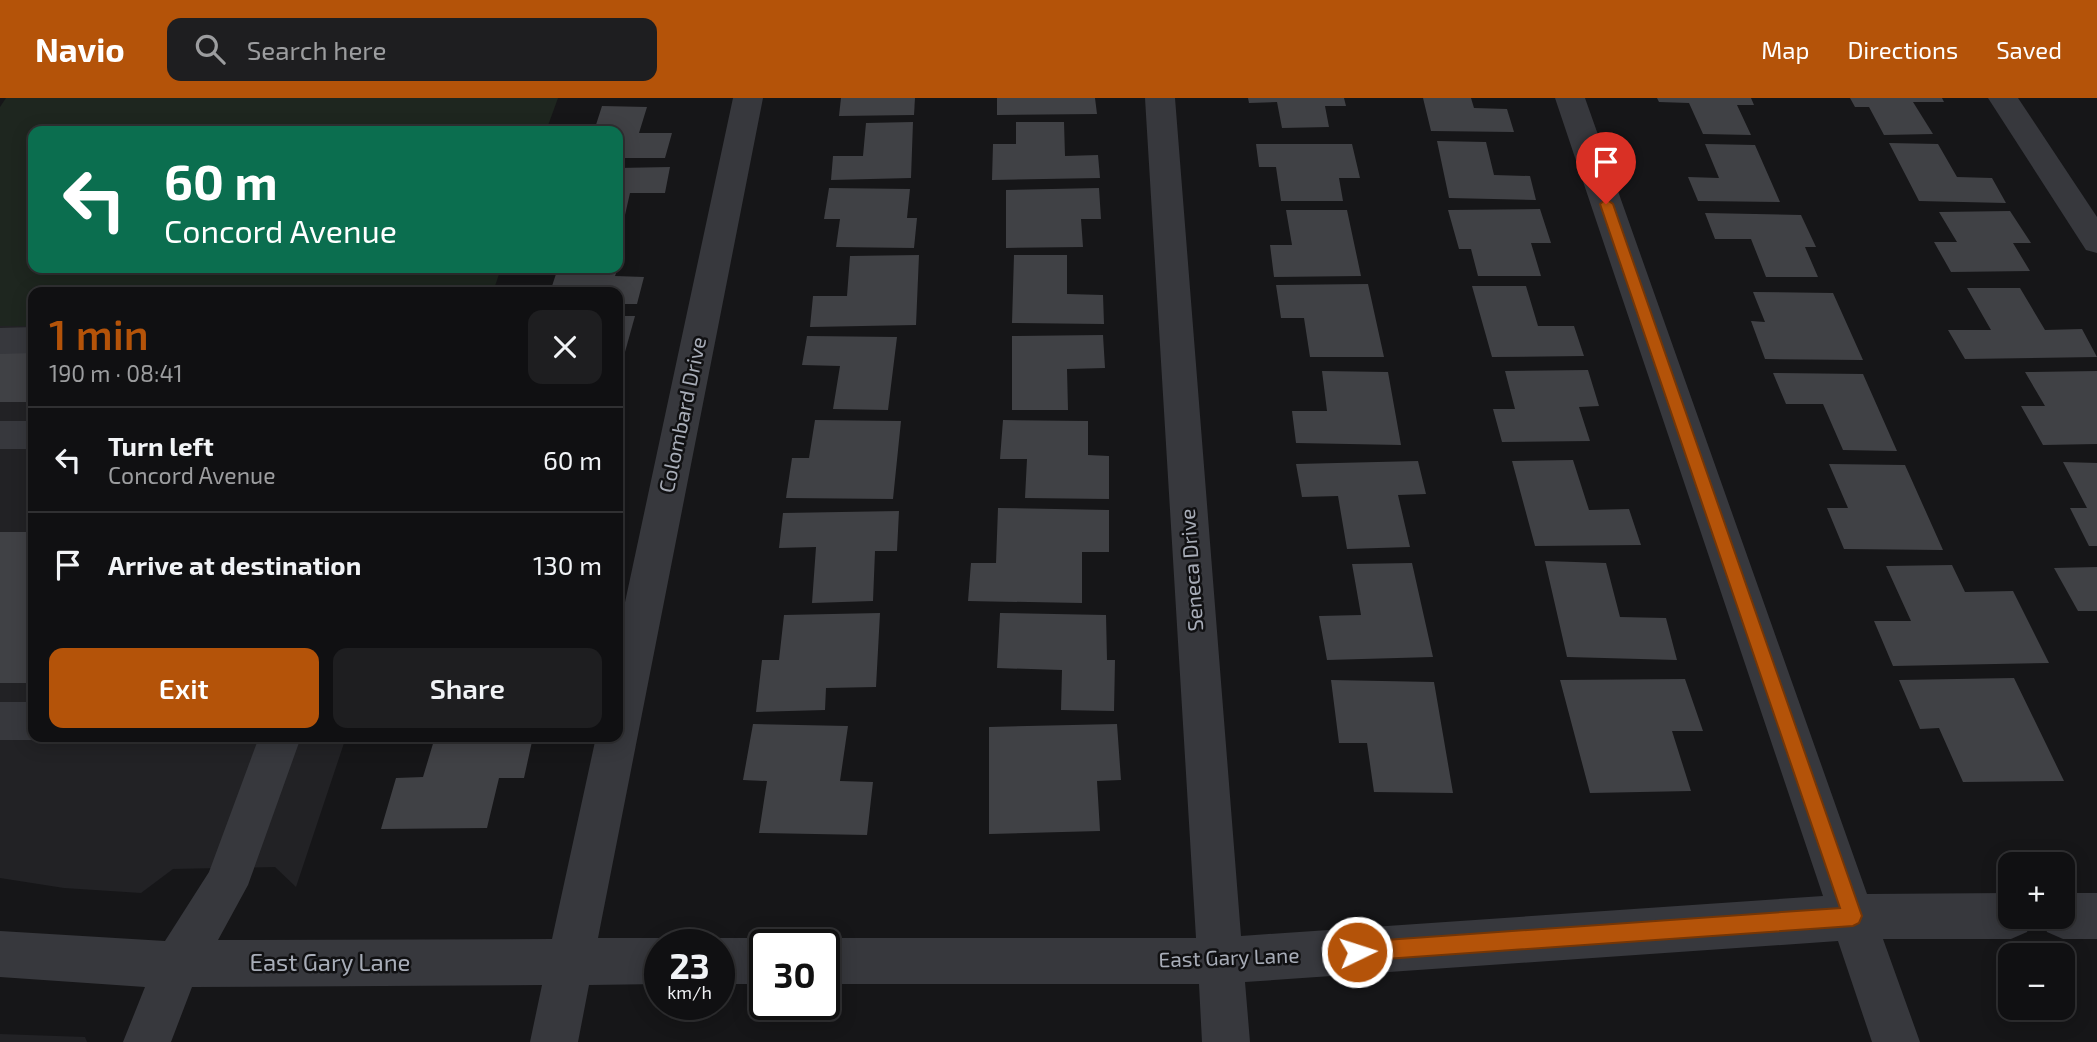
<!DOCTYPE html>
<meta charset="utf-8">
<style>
:root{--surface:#101012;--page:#1e1e20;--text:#f1f3f6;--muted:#9c9d9f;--line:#303032;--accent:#b45309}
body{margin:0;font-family:"Exo 2",sans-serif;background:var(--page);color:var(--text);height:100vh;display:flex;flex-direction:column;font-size:26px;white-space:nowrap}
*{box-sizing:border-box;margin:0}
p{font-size:23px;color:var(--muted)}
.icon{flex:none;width:38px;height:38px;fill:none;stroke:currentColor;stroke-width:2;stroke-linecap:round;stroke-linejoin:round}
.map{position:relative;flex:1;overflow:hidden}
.panel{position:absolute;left:28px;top:189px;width:595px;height:455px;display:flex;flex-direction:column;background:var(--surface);border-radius:14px;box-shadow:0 4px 18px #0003,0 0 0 2px var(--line)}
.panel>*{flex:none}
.guide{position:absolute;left:28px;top:28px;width:595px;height:147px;border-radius:14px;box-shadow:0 4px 18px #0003,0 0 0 2px var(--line);background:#0b6e4f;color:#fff;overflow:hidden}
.buttons{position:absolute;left:1998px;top:754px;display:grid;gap:14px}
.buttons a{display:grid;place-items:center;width:77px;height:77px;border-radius:14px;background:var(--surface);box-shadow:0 4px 18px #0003,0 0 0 2px var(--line);font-size:35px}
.speed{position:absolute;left:644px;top:831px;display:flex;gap:14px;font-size:35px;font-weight:700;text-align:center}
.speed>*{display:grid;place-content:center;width:91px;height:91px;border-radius:50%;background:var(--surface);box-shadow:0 4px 18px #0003,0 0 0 2px var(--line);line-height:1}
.speed small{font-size:18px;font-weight:400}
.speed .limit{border:4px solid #111;border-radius:10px;background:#fff;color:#111}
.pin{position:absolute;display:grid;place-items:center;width:60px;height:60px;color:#fff;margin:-72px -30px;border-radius:50% 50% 50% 0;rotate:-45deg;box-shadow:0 0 7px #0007}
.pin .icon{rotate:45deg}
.me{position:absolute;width:77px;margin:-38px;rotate:86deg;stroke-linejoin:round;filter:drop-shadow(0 0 5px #0008)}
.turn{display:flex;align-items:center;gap:24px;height:147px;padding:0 21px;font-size:32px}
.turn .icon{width:91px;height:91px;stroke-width:2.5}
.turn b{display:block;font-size:49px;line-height:60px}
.round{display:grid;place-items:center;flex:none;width:74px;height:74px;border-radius:14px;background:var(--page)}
.summary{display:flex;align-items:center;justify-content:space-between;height:119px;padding:0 21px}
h1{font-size:42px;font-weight:600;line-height:52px;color:var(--accent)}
.action{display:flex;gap:14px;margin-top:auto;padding:14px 21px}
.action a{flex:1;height:80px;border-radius:14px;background:var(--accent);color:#fff;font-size:28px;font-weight:600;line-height:80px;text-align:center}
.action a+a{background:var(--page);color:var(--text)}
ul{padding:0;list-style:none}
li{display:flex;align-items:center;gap:21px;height:105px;padding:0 21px;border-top:2px solid var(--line)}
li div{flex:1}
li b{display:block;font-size:26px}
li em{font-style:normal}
header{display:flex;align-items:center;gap:42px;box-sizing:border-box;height:98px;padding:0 35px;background:var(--accent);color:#fff}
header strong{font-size:33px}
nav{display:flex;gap:38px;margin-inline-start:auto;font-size:24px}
.search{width:490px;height:63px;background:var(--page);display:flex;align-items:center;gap:18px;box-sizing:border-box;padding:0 24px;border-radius:14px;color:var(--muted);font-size:26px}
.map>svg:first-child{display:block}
.built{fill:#222225}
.green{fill:#1e261f}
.building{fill:#404145}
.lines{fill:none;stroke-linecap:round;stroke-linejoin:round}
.minor{fill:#37383d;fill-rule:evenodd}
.route{fill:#b45309;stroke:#753606;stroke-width:2}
.labels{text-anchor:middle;stroke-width:5;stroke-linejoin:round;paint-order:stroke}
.street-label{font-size:21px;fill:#a8adb8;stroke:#111113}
.near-street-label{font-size:24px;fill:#a8adb8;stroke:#111113}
</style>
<header>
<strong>Navio</strong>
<div class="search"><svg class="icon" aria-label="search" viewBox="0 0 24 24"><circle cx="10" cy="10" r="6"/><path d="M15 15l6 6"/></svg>Search here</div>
<nav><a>Map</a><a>Directions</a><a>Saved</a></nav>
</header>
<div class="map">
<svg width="2097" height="944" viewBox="0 0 2097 944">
<rect width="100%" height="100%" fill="#161618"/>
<g class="built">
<path d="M0,228H33V639H346L296,789L275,769L173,771L141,795L64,790L0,780Z"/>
<path d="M0,936L85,939L87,944H0Z"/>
</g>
<path class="green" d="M6,0H558L546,33H33V170H501L493,194H33V228H0V9Z"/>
<g class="building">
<path d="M841,0H915L914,17L839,18Z"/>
<path d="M997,0H1095L1097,16L997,17Z"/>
<path d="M1248,0H1344L1346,8H1325L1329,29L1282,30L1277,4L1249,5Z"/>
<path d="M1423,0H1471L1474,10L1507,11L1514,34L1431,33Z"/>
<path d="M1657,0H1751L1754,7H1737L1751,37L1703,36L1689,5L1659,4Z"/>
<path d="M1850,0H1942L1944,4H1913L1933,36L1884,37L1869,9H1855Z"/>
<path d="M602,8L647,9L639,35H672L665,60H618V33H594Z"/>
<path d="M913,24L911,80L831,82L833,58H863L866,25Z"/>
<path d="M1016,24H1064L1065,58L1098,57L1100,80L992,82L993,46H1016Z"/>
<path d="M1437,43L1486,44L1494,77L1530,78L1536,102L1449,100Z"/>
<path d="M1889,45L1938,46L1957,79L1992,80L2006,105L1919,103Z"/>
<path d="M1256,46H1352L1360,80H1339L1343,103H1281L1276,69H1259Z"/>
<path d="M1705,46L1755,47L1780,104L1698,103L1688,79L1719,80Z"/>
<path d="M670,69L665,95H630L622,130H618V70Z"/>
<path d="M829,90L910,91L907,120H917L914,150L836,149L840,121H824Z"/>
<path d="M1099,90L1101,121H1081L1083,149L1006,150V92Z"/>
<path d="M1540,111L1551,145H1531L1541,178H1478L1471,151H1459L1448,112Z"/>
<path d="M1286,112H1347L1361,178L1274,179L1270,147H1292Z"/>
<path d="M2010,113L2031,145H2013L2030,173L1951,174L1934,144H1957L1939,114Z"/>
<path d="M1705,115L1801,117L1816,149H1805L1818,179H1766L1751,141H1715Z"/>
<path d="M919,157L916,227L810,229L813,198H847L850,158Z"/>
<path d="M1014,157H1067V196L1103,197L1104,226L1012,225Z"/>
<path d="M558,170H618L615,178L644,179L637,206H618V194H550Z"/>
<path d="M1368,186L1384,259H1310L1304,220H1281L1276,187Z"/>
<path d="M1472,188H1526L1538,228H1574L1584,258L1492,259Z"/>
<path d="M1967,190H2020L2045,232L2082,231L2097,259L1965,261L1948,232H1991Z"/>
<path d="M1753,194L1833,195L1863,262L1765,261L1751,223L1765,224Z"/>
<path d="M618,218H635L625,254H618Z"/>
<path d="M1103,237L1105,270L1067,271L1068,312H1012V238Z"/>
<path d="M807,238L897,239L888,312L833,311L840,268L802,267Z"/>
<rect x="0" y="255" width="33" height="49"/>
<path d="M1588,272L1599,308L1579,309L1590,343L1502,344L1493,311H1515L1505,273Z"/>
<path d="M1322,273L1388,274L1401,347L1296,345L1292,313H1327Z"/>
<path d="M2097,273V346L2043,347L2021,308H2045L2025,274Z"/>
<path d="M1773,275L1863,276L1897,353L1843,352L1823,306H1786Z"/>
<path d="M815,322L901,323L893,401L786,400L792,360H809Z"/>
<path d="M1003,322L1088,323V357L1109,358V401L1025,400L1027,361H1000Z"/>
<path d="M1573,362L1589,412L1629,411L1641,447L1535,448L1512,363Z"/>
<path d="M1418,363L1426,396L1398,397L1410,449L1347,451L1338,398L1302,399L1296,366Z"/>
<path d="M2063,364L2097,365V448H2089L2070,410H2087Z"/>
<path d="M1829,366L1905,367L1943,452L1844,451L1827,410H1848Z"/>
<path d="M998,410L1109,412V454H1082V505L968,503L971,465H996Z"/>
<path d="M899,413L897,453H875L873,503L812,505L816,449L779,450L783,415Z"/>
<rect x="0" y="434" width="33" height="151"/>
<path d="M1545,463L1606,465L1620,519L1666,520L1677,562L1567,559Z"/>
<path d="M1412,465L1433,559L1327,562L1319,518L1361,517L1352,466Z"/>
<path d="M1952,467L1965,494L2013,493L2049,565L1893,568L1874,523H1911L1886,468Z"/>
<path d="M2097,469V513H2078L2054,470Z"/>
<path d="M880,515L876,589L826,590L825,612L756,614L762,562H779L784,517Z"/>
<path d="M1000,515L1106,517L1107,562H1115L1114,613L1061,612L1062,572L997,570Z"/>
<path d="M2014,580L2064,683L1963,684L1939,630L1920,631L1899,582Z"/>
<path d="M1685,581L1703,633H1672L1691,693L1590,695L1560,582Z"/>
<path d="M1331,582L1434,584L1453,695L1374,694L1367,645H1339Z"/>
<path d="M753,626L848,628L840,683L873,684L867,737L759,735L767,683L743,682Z"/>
<path d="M1117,626L1121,682L1097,683L1100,733L989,736V629Z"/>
<path d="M435,639H533L524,680H499L487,730L381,731L396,680L423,679Z"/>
</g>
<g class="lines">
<g class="minor">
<path d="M733,0H763L598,840H660L676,847H660V886L589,887L578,944H530L542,887L192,889L171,944H123L145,889L0,879V833L165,843L209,774L259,639H301L248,787L218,842L552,841L596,639H618V537Z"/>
<path d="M1145,0H1175L1241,838L1823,798L1555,0H1585L1867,796L2011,795V819H2033L2027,834L2011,841H1883L1920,944H1872L1838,843L1245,884L1250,944H1202L1199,886H824V847H808L824,840H1196Z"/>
<path d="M1988,0H2018L2097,119V155L2086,152Z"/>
<path d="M33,229V255L0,256V230Z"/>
<rect x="0" y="323" width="33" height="28"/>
<path d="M0,604H33V639H42L33,642H0Z"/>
<path d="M2063,795H2097V841H2063L2047,834L2041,819H2063Z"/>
<path d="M719,840H765L781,847H765V886H719V847H703Z"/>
</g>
</g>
<path class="route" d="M1606,101L1613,106L1862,818L1859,825L1853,828L1357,863L1351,860L1348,854L1351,847L1357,844L1840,810L1600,106Z"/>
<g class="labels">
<g class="street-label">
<text transform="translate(683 317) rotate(-78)" y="7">Colombard Drive</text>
<text transform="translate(1192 472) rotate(-94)" y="7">Seneca Drive</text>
<text transform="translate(1229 860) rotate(-2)" y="7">East Gary Lane</text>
</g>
<g class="near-street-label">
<text x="330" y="873">East Gary Lane</text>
</g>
</g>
</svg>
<div class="buttons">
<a>+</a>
<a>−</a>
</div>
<div class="speed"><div>23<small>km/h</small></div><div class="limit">30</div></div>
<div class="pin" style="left:1606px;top:106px;background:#d93025"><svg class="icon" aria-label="arrive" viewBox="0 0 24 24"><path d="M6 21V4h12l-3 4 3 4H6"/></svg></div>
<svg class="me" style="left:1357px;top:854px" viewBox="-20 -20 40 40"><circle r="17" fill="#b45309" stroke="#fff" stroke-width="3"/><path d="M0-11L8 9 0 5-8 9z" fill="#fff"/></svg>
<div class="guide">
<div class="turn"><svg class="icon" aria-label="left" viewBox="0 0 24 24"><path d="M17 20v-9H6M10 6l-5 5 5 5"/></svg><div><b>60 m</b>Concord Avenue</div></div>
</div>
<section class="panel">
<div class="summary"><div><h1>1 min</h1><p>190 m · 08:41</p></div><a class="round"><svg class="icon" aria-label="close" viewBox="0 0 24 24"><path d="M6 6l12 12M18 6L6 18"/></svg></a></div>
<ul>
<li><svg class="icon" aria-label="left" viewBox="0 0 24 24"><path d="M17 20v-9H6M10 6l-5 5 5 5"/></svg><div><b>Turn left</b><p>Concord Avenue</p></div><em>60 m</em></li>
<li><svg class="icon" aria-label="arrive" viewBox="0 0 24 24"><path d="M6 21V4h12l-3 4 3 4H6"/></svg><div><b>Arrive at destination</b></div><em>130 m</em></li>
</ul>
<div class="action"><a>Exit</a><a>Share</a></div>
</section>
</div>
